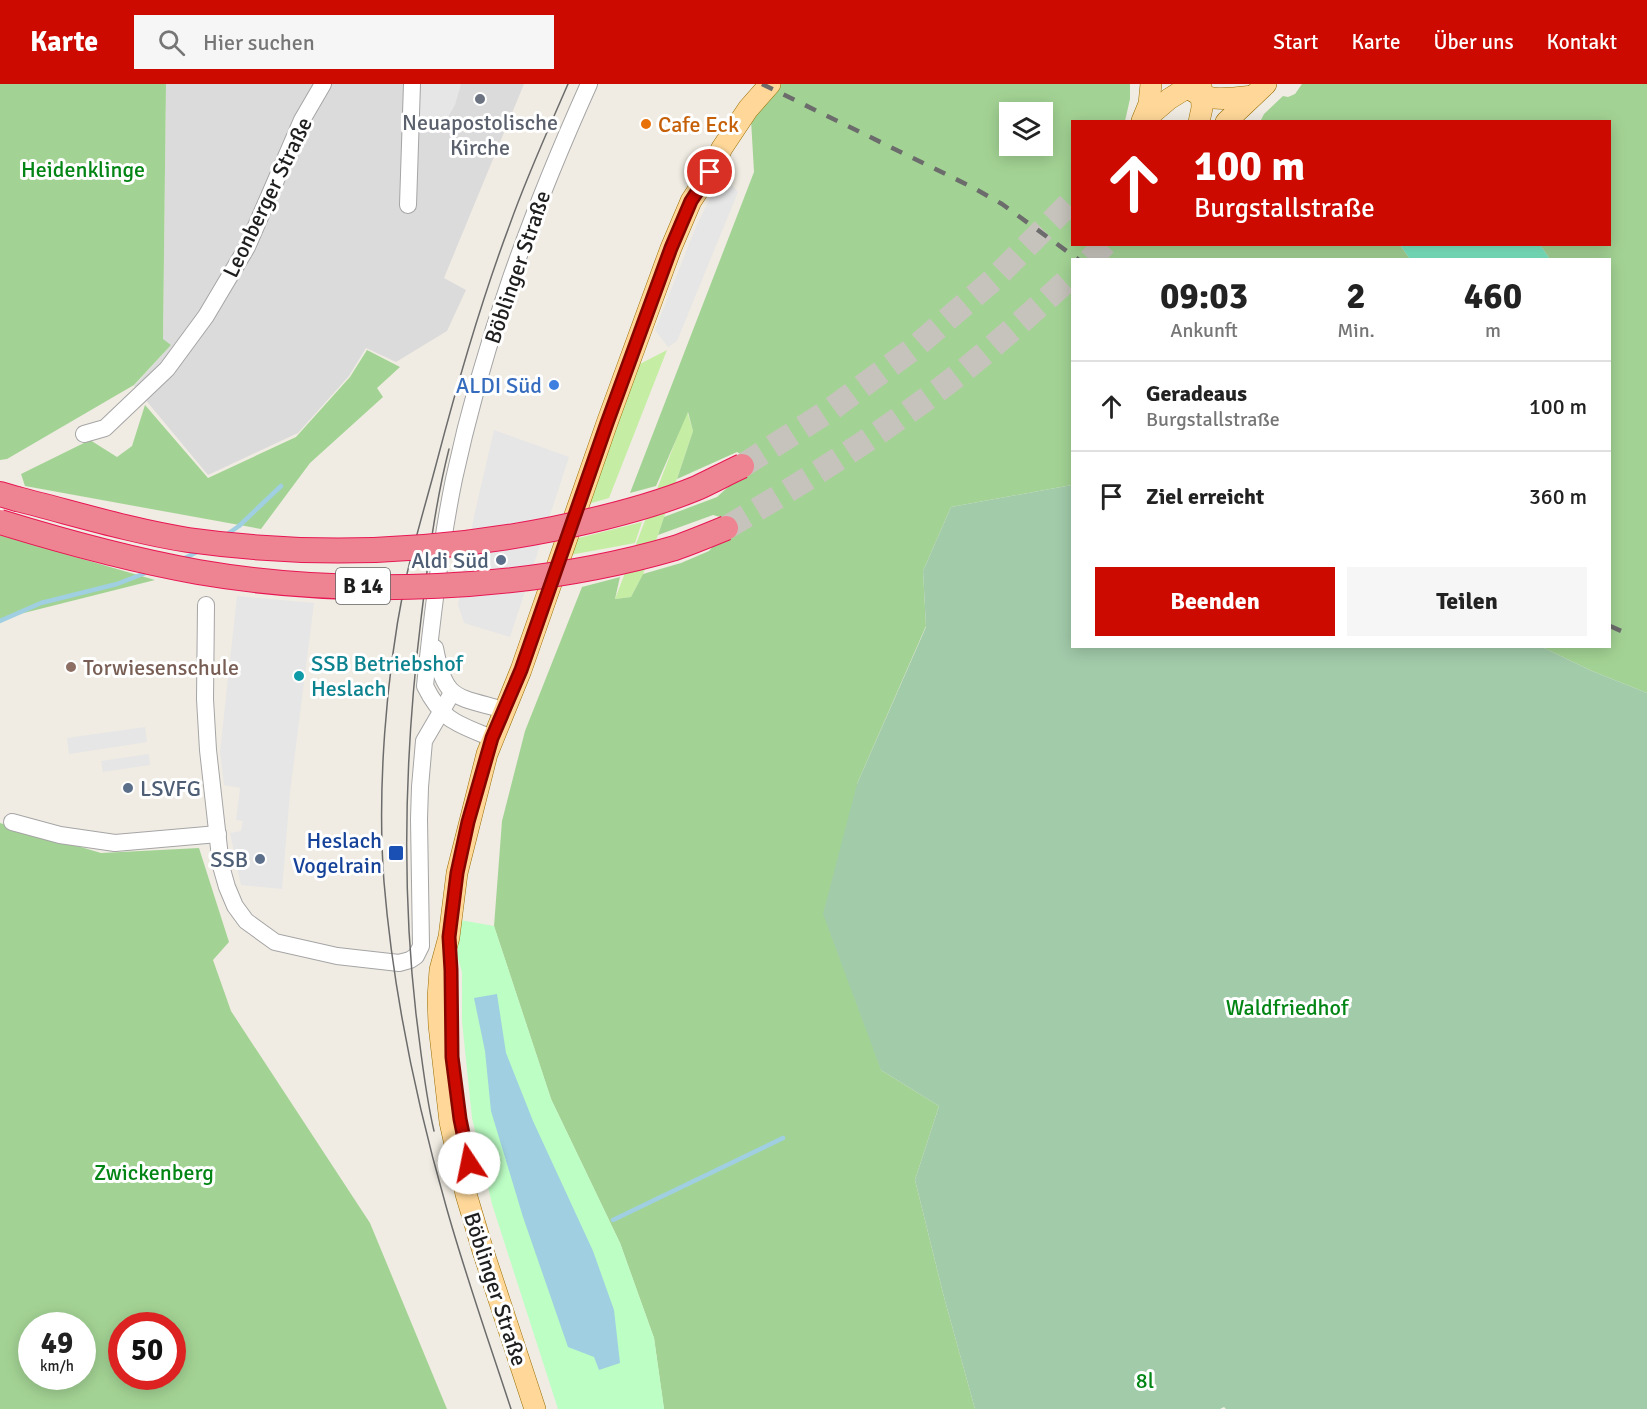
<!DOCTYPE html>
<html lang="de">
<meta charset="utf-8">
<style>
:root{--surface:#fff;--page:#f6f6f6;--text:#222;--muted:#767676;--line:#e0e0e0;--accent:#cc0a00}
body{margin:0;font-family:Signika,sans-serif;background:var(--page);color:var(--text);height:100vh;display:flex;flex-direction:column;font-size:22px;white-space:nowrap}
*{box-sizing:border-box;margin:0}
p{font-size:20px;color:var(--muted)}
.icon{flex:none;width:33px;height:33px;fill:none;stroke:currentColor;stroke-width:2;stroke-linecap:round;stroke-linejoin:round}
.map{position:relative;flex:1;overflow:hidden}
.details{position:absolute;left:1071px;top:174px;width:540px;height:390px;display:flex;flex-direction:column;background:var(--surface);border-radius:0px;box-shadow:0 3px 15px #0003}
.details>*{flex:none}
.banner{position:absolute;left:1071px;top:36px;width:540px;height:126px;border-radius:0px;box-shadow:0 3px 15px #0003;background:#cc0a00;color:#fff;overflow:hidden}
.buttons{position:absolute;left:999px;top:18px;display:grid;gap:12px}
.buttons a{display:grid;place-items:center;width:54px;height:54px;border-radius:0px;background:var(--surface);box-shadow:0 3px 15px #0003;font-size:30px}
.speed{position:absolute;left:18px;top:1228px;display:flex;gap:12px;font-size:30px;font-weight:700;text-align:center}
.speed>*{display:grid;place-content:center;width:78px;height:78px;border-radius:50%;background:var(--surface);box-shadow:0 3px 15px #0003;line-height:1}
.speed small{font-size:15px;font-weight:400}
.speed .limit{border:9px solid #d22;background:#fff;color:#111}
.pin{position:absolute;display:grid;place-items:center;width:51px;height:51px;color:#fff;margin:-26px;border:3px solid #fff;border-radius:50%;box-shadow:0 2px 6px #0007}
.me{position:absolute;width:66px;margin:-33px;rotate:349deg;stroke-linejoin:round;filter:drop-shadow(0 0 4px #0008)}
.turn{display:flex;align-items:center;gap:21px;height:126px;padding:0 24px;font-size:27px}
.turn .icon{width:78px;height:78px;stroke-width:2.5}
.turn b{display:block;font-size:42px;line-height:51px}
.eta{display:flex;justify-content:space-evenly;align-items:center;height:102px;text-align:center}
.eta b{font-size:36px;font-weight:700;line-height:42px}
.cta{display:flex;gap:12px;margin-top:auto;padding:12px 24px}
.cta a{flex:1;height:69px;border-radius:0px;background:var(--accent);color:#fff;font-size:24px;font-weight:700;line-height:69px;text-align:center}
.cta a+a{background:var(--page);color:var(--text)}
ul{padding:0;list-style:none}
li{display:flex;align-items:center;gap:18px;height:90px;padding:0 24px;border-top:2px solid var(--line)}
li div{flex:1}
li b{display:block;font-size:22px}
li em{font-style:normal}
header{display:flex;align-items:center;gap:36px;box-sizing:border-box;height:84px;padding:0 30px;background:var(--accent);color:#fff}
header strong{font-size:28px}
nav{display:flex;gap:33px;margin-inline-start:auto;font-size:21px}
.search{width:420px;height:54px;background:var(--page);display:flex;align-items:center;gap:15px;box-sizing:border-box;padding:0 21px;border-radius:0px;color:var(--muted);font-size:22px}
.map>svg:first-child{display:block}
.residential{fill:#dcdbdb}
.grass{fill:#c5eea4}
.forest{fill:#a3d394;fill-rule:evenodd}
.cemetery{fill:#a2cbaa}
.park{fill:#bcfec4}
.pitch{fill:#7ae6c1}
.parking{fill:#e6e6e6}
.water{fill:#9fcfe1}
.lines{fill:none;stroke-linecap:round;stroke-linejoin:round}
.stream{stroke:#9fcfe1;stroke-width:4.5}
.highway-tunnel{stroke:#c6c3bc;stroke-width:24;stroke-dasharray:24 12;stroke-linecap:butt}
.minor-casing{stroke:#a5a5a5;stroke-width:18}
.major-casing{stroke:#986d00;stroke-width:22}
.highway-casing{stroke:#e81653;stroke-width:26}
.minor{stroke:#fff;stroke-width:16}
.major{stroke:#ffd899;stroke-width:21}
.highway{stroke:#ee8492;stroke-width:24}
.tram{stroke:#6c6c6c;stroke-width:1.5}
.rail{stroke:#6c6c6c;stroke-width:4.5;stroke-dasharray:12 12;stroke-linecap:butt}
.highway-bridge-casing{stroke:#e81653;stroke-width:26;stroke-linecap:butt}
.highway-bridge{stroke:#ee8492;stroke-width:24}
.route-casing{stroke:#850600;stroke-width:15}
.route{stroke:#cc0a00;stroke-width:10}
.worship-dot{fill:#6b7280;stroke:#fff;stroke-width:2}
.food-dot{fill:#e8710a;stroke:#fff;stroke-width:2}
.shop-dot{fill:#3f7fe0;stroke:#fff;stroke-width:2}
.service-dot{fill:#5c6f8a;stroke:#fff;stroke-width:2}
.education-dot{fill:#8d6e63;stroke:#fff;stroke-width:2}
.culture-dot{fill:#0f9aa8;stroke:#fff;stroke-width:2}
.transit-dot{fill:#1a4fb4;stroke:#fff;stroke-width:2}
.labels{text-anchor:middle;stroke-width:6;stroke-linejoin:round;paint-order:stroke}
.shield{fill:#fff;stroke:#626262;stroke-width:1.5}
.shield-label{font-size:21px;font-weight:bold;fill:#1e1e1e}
.worship-label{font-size:22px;fill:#5b616d;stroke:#fff}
.food-label{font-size:22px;fill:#c56008;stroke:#fff;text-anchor:start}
.park-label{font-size:22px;fill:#028514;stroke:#fff}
.street-label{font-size:22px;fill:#1e1e1e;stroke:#fff}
.shop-label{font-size:22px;fill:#366cbe;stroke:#fff;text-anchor:end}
.service-label{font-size:22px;fill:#4e5e75;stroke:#fff;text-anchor:end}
.culture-label{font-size:22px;fill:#0d838f;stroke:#fff;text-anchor:start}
.education-label{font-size:22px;fill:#785e54;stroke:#fff;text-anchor:start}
.transit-label{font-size:22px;fill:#164399;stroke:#fff;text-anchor:end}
</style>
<header>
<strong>Karte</strong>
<div class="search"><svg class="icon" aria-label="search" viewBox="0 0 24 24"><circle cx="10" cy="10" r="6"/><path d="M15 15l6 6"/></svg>Hier suchen</div>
<nav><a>Start</a><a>Karte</a><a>Über uns</a><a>Kontakt</a></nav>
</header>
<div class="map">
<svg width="1647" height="1325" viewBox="0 0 1647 1325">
<rect width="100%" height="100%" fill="#f0ece3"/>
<path class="residential" d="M166,0H524L444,194L466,206L447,247L396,278L366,264L349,292L298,349L208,391L134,302L171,261L163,256Z"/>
<g class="grass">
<path d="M667,266L609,414L588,420L636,282Z"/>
<path d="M687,327L693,347L658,451L643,490L631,513L615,515Z"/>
<path d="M642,438L635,459L570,471L575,455Z"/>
</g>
<g class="forest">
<path d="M0,0H166L163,255L171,261L134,301L7,375L0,376Z"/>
<path d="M779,0H1130V15L1125,37L1072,38V160L1400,161L1410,175L1072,176V401L951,423L923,487L926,542L857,700L881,986L939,1022L915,1096L944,1213L975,1325H664L654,1254L620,1159L551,1015L494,842L502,737L525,647L582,503L620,493L615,515L631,513L643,490L681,479L709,467L725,449L724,434L713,431L658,451L664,433L717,413L738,394L742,371L737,368L677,395L693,347L688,328L656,402L630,409L754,88L751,36ZM1010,28H1042V62H1010Z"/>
<path d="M1302,0H1647V609L1592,587L1542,563L1610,562V176L1550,175L1540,161L1610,160V38H1260L1264,30L1283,12L1288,13L1295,10Z"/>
<path d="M367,266L400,283L377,304L383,313L310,379L261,445L25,402L21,390L90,356L117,373L132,362L145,321L208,394L296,353L350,293Z"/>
<path d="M0,451L155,496L0,535Z"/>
<path d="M0,739L101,769L199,764L229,858L213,876L231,927L370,1139L447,1325H0ZM32,1242H82V1293H32ZM122,1242H172V1293H122Z"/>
</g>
<path class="cemetery" d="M1072,401V562L1542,563L1592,587L1647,609V1325H1226L1224,1323L1220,1325H975L944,1213L915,1096L939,1022L881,986L823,830L857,700L926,543L923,487L951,423Z"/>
<path class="park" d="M460,836L494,842L551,1015L620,1159L654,1254L664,1325H558L492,1120L472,1034L462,937V888L457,871Z"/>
<path class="pitch" d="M1400,161H1540L1550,175H1410Z"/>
<g class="parking">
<path d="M419,0H461L455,21L441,45L414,29Z"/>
<path d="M722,90L738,108L677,257L668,263L655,246L697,140Z"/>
<path d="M494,346L569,373L510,553L464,539L458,520L474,432Z"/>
<path d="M237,512L314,519L290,709L282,805L241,801L230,749L241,747L243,737L236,736L240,704L224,701L220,668Z"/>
<path d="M145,643L147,658L69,670L67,654Z"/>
<path d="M149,670L150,681L103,688L101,677Z"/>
</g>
<path class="water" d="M497,910L506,969L533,1037L593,1167L614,1226L620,1279L599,1286L594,1273L568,1263L523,1133L491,1027L485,967L474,914Z"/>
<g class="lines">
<g class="stream">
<path d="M226,451L239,442L281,402"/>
<path d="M181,476L201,466"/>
<path d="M0,537L41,519L117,500L148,488"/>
<path d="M613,1136L783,1054"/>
</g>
<g class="highway-tunnel">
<path d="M1090,176L1105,160"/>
<path d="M742,382L830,326L914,264L993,196L1072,117"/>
<path d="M726,444C807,396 888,346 962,288C1000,257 1036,225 1072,192"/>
</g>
<g class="minor-casing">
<g id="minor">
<path d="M408,121L412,0"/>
<path d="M84,350L105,344L167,285L206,232L247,163L302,36L323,0"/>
<path d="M206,521L205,615L208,666L221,782L227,803L235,822L246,837L275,858L337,872L399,879L410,876L416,872L421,862L419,735L420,703L424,657L452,609"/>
<path d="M435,564C445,617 455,612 504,626"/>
<path d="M492,654C458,640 442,637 425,602C432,533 440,463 454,395C484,256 531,129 589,0"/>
<path d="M12,738L60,751L115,759L218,750"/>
</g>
</g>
<g class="major-casing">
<g id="major">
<path d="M1183,0C1203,19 1227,15 1253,12"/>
<path d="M1142,37L1149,20L1151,0"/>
<path d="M1142,38L1169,15L1193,0"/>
<path d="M1199,38L1202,24L1201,0"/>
<path d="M1226,38L1266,0"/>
<path d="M535,1325L483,1167L466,1110L450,1038L439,941L438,914L440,886L449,853L457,789L487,670L521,586L607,339L671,164L691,117L710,88L722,64L748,25L770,0"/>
</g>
</g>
<g class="highway-casing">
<path id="highway" d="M0,410L17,415"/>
</g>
<use href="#minor" class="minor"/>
<use href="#major" class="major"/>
<use href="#highway" class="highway"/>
<g class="tram">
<path d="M434,1047C425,1009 421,968 416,930C401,798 405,666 421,535C428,478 435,420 449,365"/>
<path d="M511,1325C489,1258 465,1190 446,1122C416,1017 393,906 384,798C377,706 386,593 404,503C413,461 426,419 437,377C458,297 481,217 510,140C527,92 548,46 568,0"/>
</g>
<g class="rail">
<path d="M762,0L972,103L1002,120L1079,176"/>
<path d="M1610,542L1628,550"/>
</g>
<g class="highway-bridge-casing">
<g id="highway-bridge">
<path d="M17,415C73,429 131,447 188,456C310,473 433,469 553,445C601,435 651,423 697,404C712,397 727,389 742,382"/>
<path d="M0,438C65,458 131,476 198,488C349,514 528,507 675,464C692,458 709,451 726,444"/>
</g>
</g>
<use href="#highway-bridge" class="highway-bridge"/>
</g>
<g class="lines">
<g class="route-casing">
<path id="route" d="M469,1079L460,1035L452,973L451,886L449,853L457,789L468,738L492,654L521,586L607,339L671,164L691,117L710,88"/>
</g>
<use href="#route" class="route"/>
</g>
<circle class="worship-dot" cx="480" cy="15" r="6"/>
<circle class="food-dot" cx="646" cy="40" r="6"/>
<circle class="shop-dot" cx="554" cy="301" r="6"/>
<g class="service-dot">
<circle cx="501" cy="476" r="6"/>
<circle cx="128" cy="704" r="6"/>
<circle cx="260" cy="775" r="6"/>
</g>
<circle class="education-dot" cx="71" cy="583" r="6"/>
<circle class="culture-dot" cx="299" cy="592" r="6"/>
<rect class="transit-dot" x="388" y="761" width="16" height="16" rx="3"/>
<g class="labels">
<rect class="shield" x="336" y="484" width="54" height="36" rx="4.5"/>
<g class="shield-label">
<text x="363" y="509">B 14</text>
</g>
<g class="worship-label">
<text x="480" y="46">Neuapostolische<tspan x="480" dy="25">Kirche</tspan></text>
</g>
<g class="food-label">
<text x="658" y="48">Cafe Eck</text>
</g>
<g class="park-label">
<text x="83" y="93">Heidenklinge</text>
<text x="1287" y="931">Waldfriedhof</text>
<text x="154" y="1096">Zwickenberg</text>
<text x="1145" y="1304">8l</text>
</g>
<g class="street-label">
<text transform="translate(267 113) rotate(-64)" y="8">Leonberger Straße</text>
<text transform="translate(517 183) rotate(-71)" y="8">Böblinger Straße</text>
<text transform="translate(496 1205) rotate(72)" y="8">Böblinger Straße</text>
</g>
<g class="shop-label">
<text x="542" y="309">ALDI Süd</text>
</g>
<g class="service-label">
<text x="489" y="484">Aldi Süd</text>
<text x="140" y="712" text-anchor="start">LSVFG</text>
<text x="248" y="783">SSB</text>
</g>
<g class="culture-label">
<text x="311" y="587">SSB Betriebshof<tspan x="311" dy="25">Heslach</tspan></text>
</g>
<g class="education-label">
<text x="83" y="591">Torwiesenschule</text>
</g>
<g class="transit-label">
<text x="382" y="764">Heslach<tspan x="382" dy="25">Vogelrain</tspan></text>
</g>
</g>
</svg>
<div class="buttons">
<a><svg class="icon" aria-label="layers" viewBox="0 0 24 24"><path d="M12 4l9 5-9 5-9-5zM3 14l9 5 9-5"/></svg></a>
</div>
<div class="speed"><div>49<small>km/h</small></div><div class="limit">50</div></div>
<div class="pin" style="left:710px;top:88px;background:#d93025"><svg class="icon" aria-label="arrive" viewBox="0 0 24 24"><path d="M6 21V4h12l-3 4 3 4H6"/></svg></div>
<svg class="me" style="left:469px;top:1079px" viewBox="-20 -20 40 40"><circle r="19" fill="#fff"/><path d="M0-13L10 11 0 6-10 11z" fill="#cc0a00"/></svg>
<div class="banner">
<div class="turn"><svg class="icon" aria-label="ahead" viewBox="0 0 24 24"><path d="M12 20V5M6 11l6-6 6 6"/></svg><div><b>100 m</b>Burgstallstraße</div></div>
</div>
<section class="details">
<div class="eta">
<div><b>09:03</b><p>Ankunft</p></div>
<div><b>2</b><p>Min.</p></div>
<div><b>460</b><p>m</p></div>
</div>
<ul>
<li><svg class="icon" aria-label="ahead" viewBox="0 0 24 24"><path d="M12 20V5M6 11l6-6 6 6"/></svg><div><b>Geradeaus</b><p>Burgstallstraße</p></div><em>100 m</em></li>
<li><svg class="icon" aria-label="arrive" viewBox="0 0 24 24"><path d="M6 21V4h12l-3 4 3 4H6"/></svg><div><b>Ziel erreicht</b></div><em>360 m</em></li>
</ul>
<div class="cta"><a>Beenden</a><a>Teilen</a></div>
</section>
</div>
